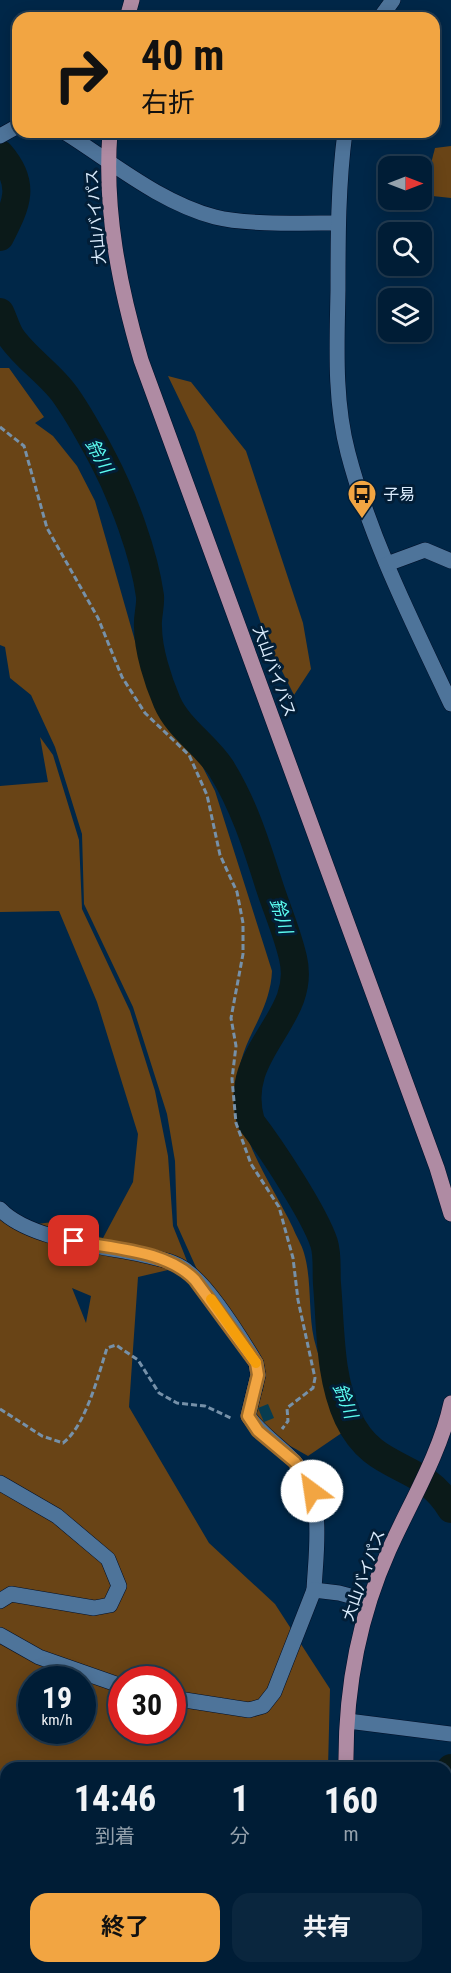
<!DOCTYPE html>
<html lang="ja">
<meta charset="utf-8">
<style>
:root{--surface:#001d36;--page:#0a263e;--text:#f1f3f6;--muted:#95a2ad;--line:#223b51;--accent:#f2a542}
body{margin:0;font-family:"Roboto Condensed","Noto Sans JP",sans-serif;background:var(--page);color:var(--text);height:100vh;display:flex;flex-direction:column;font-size:22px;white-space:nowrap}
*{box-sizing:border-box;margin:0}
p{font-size:20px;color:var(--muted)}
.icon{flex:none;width:33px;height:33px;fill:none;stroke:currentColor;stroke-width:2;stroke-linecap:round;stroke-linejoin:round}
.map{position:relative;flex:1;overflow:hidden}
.drawer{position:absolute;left:0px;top:1762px;width:452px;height:212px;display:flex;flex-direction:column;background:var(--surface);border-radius:18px 18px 0 0;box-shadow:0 3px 15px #0003,0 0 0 2px var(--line)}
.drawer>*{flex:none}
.top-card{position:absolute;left:12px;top:12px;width:428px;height:126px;border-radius:18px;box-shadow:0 3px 15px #0003,0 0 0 2px var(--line);background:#f2a542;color:#111;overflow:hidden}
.needle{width:39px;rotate:90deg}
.controls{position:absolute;left:378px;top:156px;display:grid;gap:12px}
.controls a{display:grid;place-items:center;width:54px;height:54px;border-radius:12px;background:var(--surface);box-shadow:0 3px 15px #0003,0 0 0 2px var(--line);font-size:30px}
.speed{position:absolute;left:18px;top:1666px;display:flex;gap:12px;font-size:30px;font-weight:700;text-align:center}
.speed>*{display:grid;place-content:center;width:78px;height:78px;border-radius:50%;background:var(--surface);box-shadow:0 3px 15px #0003,0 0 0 2px var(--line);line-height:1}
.speed small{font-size:15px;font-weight:400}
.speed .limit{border:9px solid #d22;background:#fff;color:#111}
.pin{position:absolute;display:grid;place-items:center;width:51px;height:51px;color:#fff;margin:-26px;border-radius:12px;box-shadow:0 3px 9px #0006}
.me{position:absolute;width:66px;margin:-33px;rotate:329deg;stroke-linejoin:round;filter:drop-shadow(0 0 4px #0008)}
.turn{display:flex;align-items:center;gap:21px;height:126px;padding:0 30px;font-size:27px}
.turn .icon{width:78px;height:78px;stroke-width:2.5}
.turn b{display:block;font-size:42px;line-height:51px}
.eta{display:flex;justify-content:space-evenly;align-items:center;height:102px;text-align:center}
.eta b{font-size:36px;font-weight:700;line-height:42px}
.action{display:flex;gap:12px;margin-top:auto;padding:12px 30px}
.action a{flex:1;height:69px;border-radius:18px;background:var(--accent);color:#111;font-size:24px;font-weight:700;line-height:69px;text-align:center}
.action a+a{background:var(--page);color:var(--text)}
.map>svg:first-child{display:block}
.green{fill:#694416;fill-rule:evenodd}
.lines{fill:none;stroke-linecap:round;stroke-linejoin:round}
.river{stroke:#0b1a19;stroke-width:28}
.building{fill:#073c50}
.minor-casing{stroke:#000f27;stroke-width:16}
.major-casing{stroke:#000f27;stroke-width:16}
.path{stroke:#7691a9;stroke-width:3;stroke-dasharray:6 3;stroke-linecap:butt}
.minor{stroke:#4e749a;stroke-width:15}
.major{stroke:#af8ba3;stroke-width:15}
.route-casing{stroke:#9d6b2b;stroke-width:15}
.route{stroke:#f2a542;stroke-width:10}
.slow{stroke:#f59e0b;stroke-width:10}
.labels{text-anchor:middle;stroke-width:6;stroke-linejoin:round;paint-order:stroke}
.street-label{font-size:16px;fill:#dbecfd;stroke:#021e37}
.poi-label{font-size:16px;fill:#dbecfd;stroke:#021e37;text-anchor:start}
.water-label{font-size:18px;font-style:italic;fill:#5bfbf0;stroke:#021e37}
</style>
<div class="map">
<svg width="451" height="1973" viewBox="0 0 451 1973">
<rect width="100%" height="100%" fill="#002748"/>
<g class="green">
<path d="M451,146V198L423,195L435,148Z"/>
<path d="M0,368H9L44,417L35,423L53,436L77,466L95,501L135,641L163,713L195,752L215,791L272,971C270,1018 235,1043 238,1091C240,1143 271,1182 293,1228C296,1236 302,1245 304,1253C312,1280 308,1311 314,1339C321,1369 337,1399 349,1428L308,1456C285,1442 260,1434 254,1406L263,1390L265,1373L199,1274L177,1225L175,1161L167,1114L133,1007L84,904L82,834L55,747L31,695L10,678L5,647L0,645Z"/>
<path d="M168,376L191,382L246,451L303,623L311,669L294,695L267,641L195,432Z"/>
<path d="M40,737L53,755L79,840L82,909L130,1011L155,1091L168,1156L173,1226L187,1261L168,1270L138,1277L129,1407L209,1543L275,1604L330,1689L328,1768H6V1968H229L226,1973H8L0,1954V1213L17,1227L52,1222L103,1238L133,1182L138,1134L97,1002L59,911L0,912V786L48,782ZM72,1288L91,1296L86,1323ZM32,1680H82V1731H32ZM122,1680H172V1731H122Z"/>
</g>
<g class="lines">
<g class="river">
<path d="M0,154C27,185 16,205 0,237"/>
<path d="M0,312C4,320 6,329 11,337C26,359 51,374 66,396C80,416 92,438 103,459C123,497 144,553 150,596C151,606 147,617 148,627C148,650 158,681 167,702C178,728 206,745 221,768C244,805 256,844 269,885C277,910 287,932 293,958C308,1020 230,1051 251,1122C271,1148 314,1213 324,1243C328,1255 326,1272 327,1284C331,1330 329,1376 348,1418C375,1475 421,1459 451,1509"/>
<path d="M446,1859L451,1768"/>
<path d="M239,1973L243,1968"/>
</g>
</g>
<path class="building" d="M268,1404L274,1418L264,1422L258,1408Z"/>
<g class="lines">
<g class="minor-casing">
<g id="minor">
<path d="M380,18L393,0"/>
<path d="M64,132C112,162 159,202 215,217C246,225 305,223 338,223"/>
<path d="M345,132C338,185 338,238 338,290C337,345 334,400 348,453C371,541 413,623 451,704"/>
<path d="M0,136L18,126"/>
<path d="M387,564L425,550L451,561"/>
<path d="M0,1209C28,1239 100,1246 139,1254C155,1258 173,1260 187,1271C209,1287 241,1338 256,1363L258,1375L248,1416C261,1434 279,1445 294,1461C326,1496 316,1547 314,1590"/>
<path d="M0,1483L57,1516L108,1559L119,1586L110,1605L94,1608L11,1594L0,1601"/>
<path d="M0,1635L39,1657L122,1686"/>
<path d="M172,1698L249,1710L263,1706L274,1692L314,1590L339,1593L369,1601"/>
<path d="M348,1721L451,1734"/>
</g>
</g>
<g class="major-casing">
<g id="major">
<path d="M127,18L132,0"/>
<path d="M110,132C104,210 119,285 141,360L437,1168L451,1214"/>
<path d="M346,1768C345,1694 358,1619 389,1550C410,1503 440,1454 451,1403"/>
<path d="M348,1973V1968"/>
</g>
</g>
<g class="path">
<path d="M0,427L24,446L47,528L98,618L122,677L145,713L189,755L207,795L220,855L237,892L243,923V954L231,1018L236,1046L232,1079L236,1123L251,1164L279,1207L293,1258L298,1300L315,1378L313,1388L287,1408L288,1421L282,1429"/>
<path d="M0,1409L42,1436L63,1443C86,1425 98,1376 107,1348L116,1345L138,1360L159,1393L177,1403L205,1406L233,1419"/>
<path d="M446,1914L451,1908"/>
<path d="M388,1973L393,1968"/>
</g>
<use href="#minor" class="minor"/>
<use href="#major" class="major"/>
</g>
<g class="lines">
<g class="route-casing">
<path id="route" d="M74,1241C113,1249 167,1250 195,1280L256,1363L258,1375L248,1416L258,1431L295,1462L312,1491"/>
</g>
<use href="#route" class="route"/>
<path class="slow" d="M211,1299L256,1363"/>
</g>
<defs>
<g id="bus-pin" transform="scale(1.5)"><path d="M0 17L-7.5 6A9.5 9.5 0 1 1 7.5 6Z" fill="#f2a542" stroke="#021e37"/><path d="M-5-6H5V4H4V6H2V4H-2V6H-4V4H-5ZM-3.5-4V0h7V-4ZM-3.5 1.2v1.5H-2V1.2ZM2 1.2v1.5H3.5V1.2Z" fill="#111"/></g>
</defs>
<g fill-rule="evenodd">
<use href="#bus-pin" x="362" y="494"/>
</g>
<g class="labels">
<g class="street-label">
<text transform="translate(95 217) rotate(-95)" y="6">大山バイパス</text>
<text transform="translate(275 671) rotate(70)" y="6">大山バイパス</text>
<text transform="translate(363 1575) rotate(-70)" y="6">大山バイパス</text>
</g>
<g class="poi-label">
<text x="383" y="500">子易</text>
</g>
<g class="water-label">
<text transform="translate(99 456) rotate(61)" y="6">鈴川</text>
<text transform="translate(281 916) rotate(73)" y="6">鈴川</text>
<text transform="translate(345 1401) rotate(68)" y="6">鈴川</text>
</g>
</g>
</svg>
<div class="controls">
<a><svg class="needle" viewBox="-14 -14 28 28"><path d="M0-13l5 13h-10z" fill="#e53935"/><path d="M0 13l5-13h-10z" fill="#95a2ad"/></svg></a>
<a><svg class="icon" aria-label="search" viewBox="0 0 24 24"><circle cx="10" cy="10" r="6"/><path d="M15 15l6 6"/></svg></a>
<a><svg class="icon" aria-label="layers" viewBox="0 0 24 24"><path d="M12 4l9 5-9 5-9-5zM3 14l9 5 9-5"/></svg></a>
</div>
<div class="speed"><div>19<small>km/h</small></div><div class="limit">30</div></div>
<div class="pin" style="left:74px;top:1241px;background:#d93025"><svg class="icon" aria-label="arrive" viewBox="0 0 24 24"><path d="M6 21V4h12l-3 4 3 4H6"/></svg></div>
<svg class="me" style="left:312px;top:1491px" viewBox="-20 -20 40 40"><circle r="19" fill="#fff"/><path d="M0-13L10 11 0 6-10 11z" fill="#f2a542"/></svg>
<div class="top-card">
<div class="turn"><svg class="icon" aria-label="right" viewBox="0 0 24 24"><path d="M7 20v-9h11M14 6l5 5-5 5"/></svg><div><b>40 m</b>右折</div></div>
</div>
<section class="drawer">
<div class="eta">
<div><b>14:46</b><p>到着</p></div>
<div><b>1</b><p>分</p></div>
<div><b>160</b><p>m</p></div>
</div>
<div class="action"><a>終了</a><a>共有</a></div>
</section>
</div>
